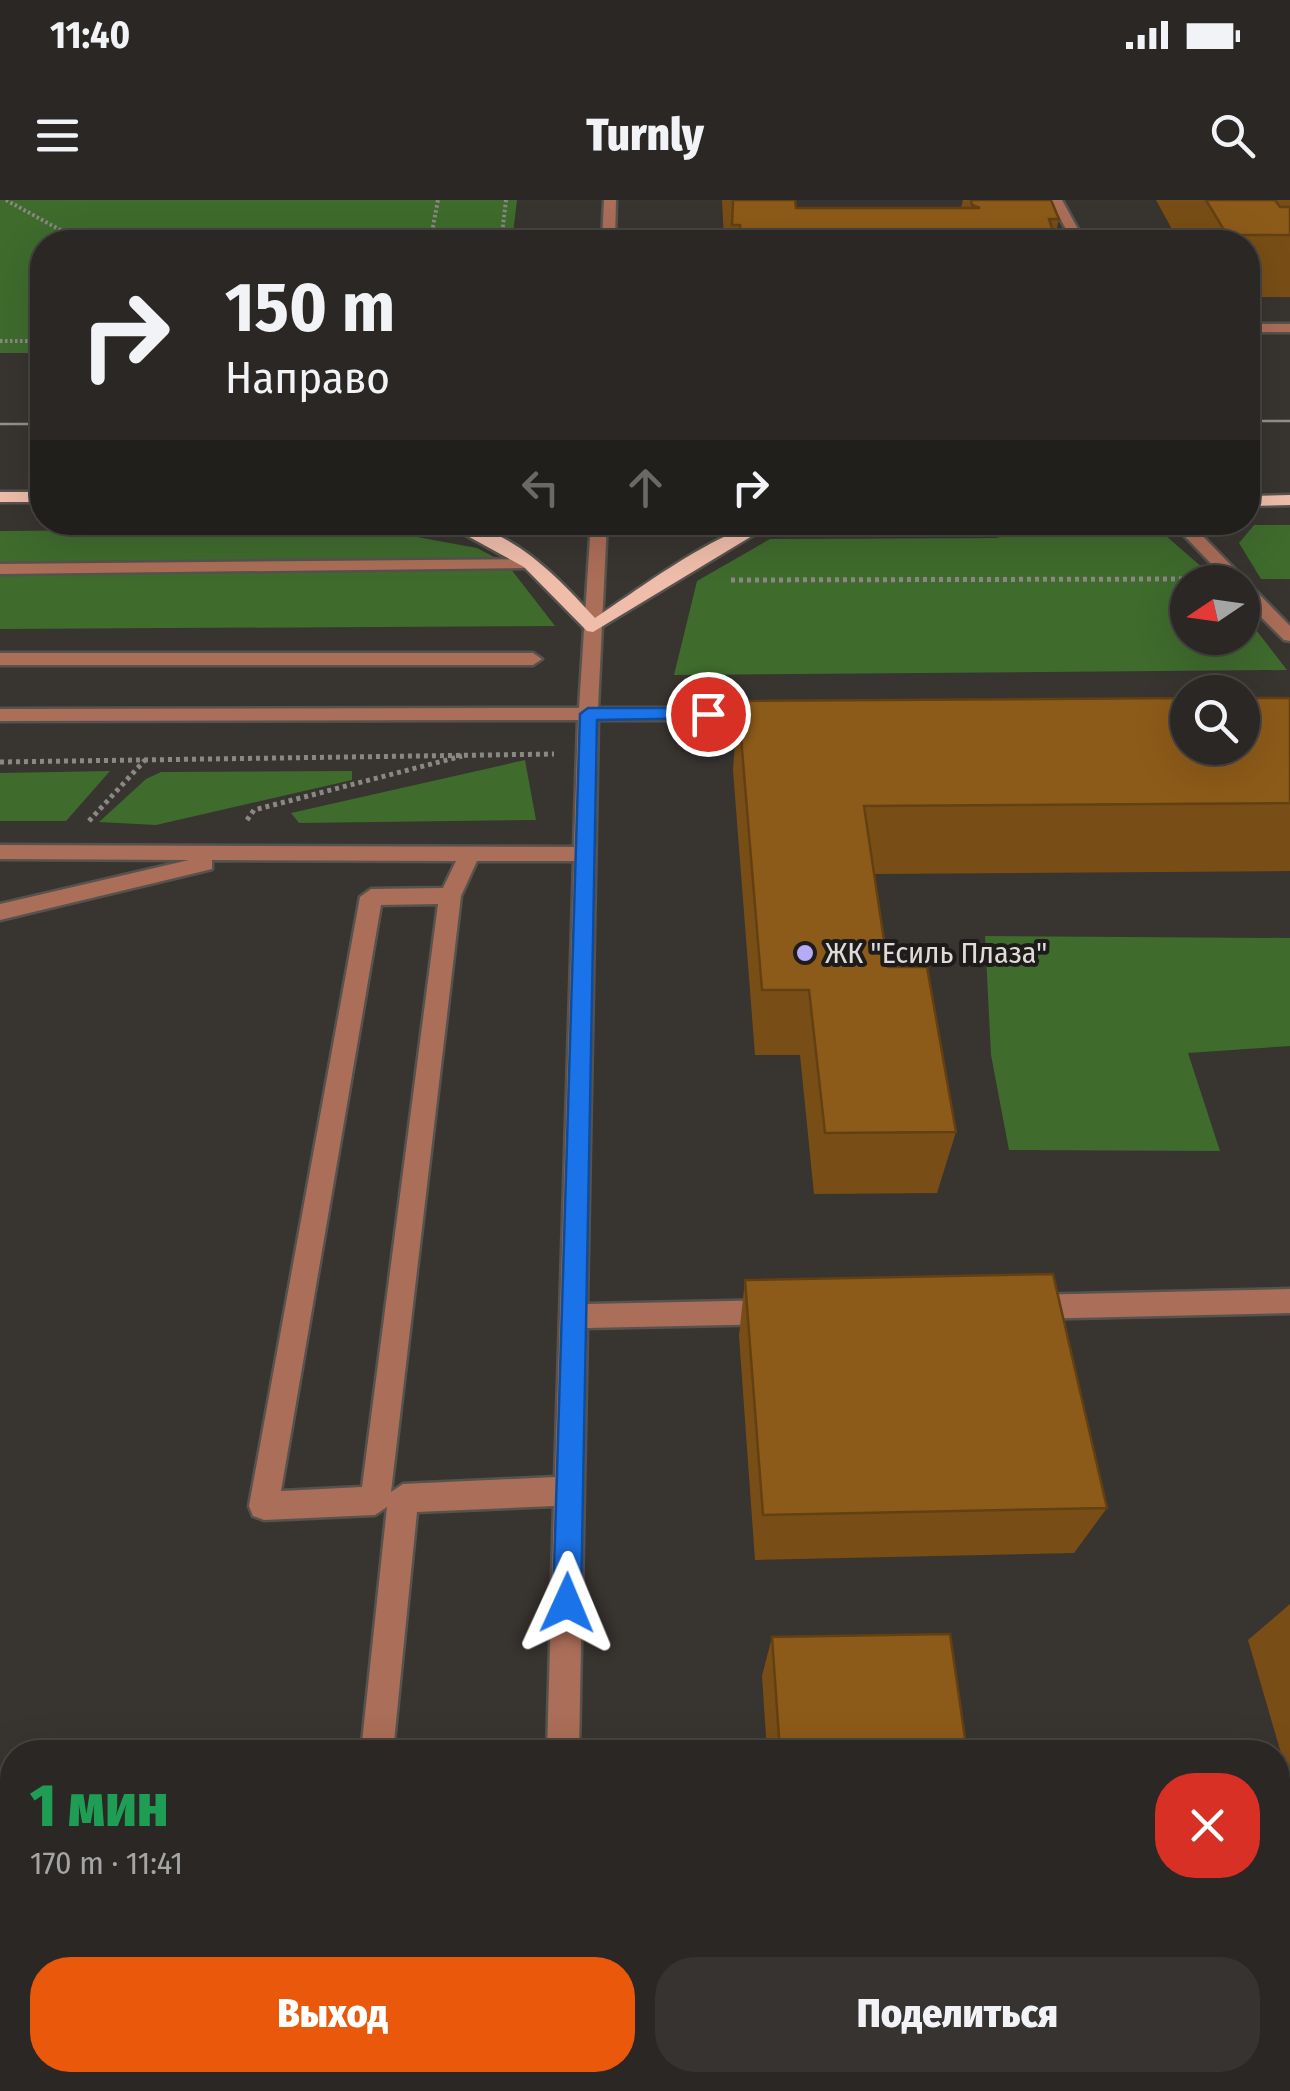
<!DOCTYPE html>
<html lang="ru">
<meta charset="utf-8">
<style>
:root{--surface:#2a2724;--page:#363331;--text:#f1f3f6;--muted:#a5a5a6;--line:#464441;--accent:#ea580c}
body{margin:0;font-family:"Fira Sans Condensed",sans-serif;background:var(--page);color:var(--text);height:100vh;display:flex;flex-direction:column;font-size:38px;white-space:nowrap}
*{box-sizing:border-box;margin:0}
p{font-size:32px;color:var(--muted)}
.icon{flex:none;width:55px;height:55px;fill:none;stroke:currentColor;stroke-width:2;stroke-linecap:round;stroke-linejoin:round}
.map{position:relative;flex:1;overflow:hidden}
.side{position:absolute;left:0px;top:1540px;width:1290px;height:352px;display:flex;flex-direction:column;background:var(--surface);border-radius:40px 40px 0 0;box-shadow:0 10px 40px #0002,0 0 0 2px var(--line)}
.side>*{flex:none}
.hud{position:absolute;left:30px;top:30px;width:1230px;height:305px;border-radius:40px;box-shadow:0 10px 40px #0002,0 0 0 2px var(--line);background:#2a2724;color:var(--text);overflow:hidden}
.needle{width:65px;rotate:257deg}
.fabs{position:absolute;left:1170px;top:365px;display:grid;gap:20px}
.fabs a{display:grid;place-items:center;width:90px;height:90px;border-radius:50%;background:var(--surface);box-shadow:0 10px 40px #0002,0 0 0 2px var(--line);font-size:50px}
.pin{position:absolute;display:grid;place-items:center;width:85px;height:85px;color:#fff;margin:-42px;border:5px solid #fff;border-radius:50%;box-shadow:0 2px 10px #0007}
.me{position:absolute;width:110px;margin:-55px;rotate:1deg;stroke-linejoin:round;filter:drop-shadow(0 0 8px #0008)}
.turn{display:flex;align-items:center;gap:35px;height:210px;padding:0 30px;font-size:45px}
.turn .icon{width:130px;height:130px;stroke-width:2.5}
.turn b{display:block;font-size:70px;line-height:85px}
.lanes{display:flex;align-items:center;height:95px;padding:0 30px;background:#0003;justify-content:center;gap:50px;direction:ltr}
.lanes .off{opacity:.35}
.round{display:grid;place-items:center;flex:none;width:105px;height:105px;border-radius:40px;background:var(--page)}
.headline{display:flex;align-items:center;justify-content:space-between;height:170px;padding:0 30px}
h1{font-size:60px;font-weight:800;line-height:75px;color:#1e9e55}
.button{display:flex;gap:20px;margin-top:auto;padding:20px 30px}
.button a{flex:1;height:115px;border-radius:40px;background:var(--accent);color:#fff;font-size:40px;font-weight:800;line-height:115px;text-align:center}
.button a+a{background:var(--page);color:var(--text)}
.status{display:flex;justify-content:space-between;align-items:center;height:70px;padding:0 50px;background:var(--surface);direction:ltr}
.status svg{height:28px;fill:currentColor}
header{display:flex;justify-content:space-between;align-items:center;height:130px;padding:0 30px;background:var(--surface);font-size:45px;font-weight:800}
.map>svg:first-child{display:block}
.green{fill:#3f6b2d}
.lines{fill:none;stroke-linecap:round;stroke-linejoin:round}
.minor-casing{stroke:#56524e;stroke-width:5}
.major-casing{stroke:#56524e;stroke-width:5}
.path-far1{stroke:#8b8784;stroke-width:4;stroke-dasharray:2.5 2.5;stroke-linecap:butt}
.path{stroke:#8b8784;stroke-width:5;stroke-dasharray:4 4;stroke-linecap:butt}
.minor{fill:#ab6e58;fill-rule:evenodd}
.major{fill:#efbdaa;fill-rule:evenodd}
.tram{stroke:#93908d;stroke-width:2.5}
.wall{fill:#794e16}
.building{fill:#8d5b19;stroke:#634012;stroke-width:2.5}
.route{fill:#1a73e8;stroke:#114b97;stroke-width:2.5}
.poi-dot{fill:#b7abf8;stroke:#1e1c1a;stroke-width:4}
.labels{text-anchor:middle;stroke-width:8;stroke-linejoin:round;paint-order:stroke}
.poi-label{font-size:30px;fill:#dedbd9;stroke:#1e1c1a;text-anchor:start}
</style>
<div class="status"><b>11:40</b><svg viewBox="0 0 49 12"><path d="M0 12V9h3v3zM5 12V6h3v6zM10 12V3h3v9zM15 12V0h3v12zM26 1h20v11H26zM47 4h2v5h-2z"/></svg></div>
<header><svg class="icon" aria-label="menu" viewBox="0 0 24 24"><path d="M4 6h16M4 12h16M4 18h16"/></svg>Turnly<svg class="icon" aria-label="search" viewBox="0 0 24 24"><circle cx="10" cy="10" r="6"/><path d="M15 15l6 6"/></svg></header>
<div class="map">
<svg width="1290" height="1891" viewBox="0 0 1290 1891">
<rect width="100%" height="100%" fill="#383430"/>
<g class="green">
<path d="M0,0H517L512,42H42V153H0Z"/>
<path d="M1059,323L1158,329L1219,382H1188V438H1242L1243,413L1287,470L674,475L697,381L770,339L996,338Z"/>
<path d="M1254,325H1290V379H1261L1239,343Z"/>
<path d="M368,328L477,348L507,364L555,426L0,429V331Z"/>
<path d="M525,560L536,620L299,623L291,613Z"/>
<path d="M110,571L66,621H0V573Z"/>
<path d="M352,571V580L156,625L99,622L146,579L161,572Z"/>
<path d="M985,736L1290,738V846L1188,853L1220,951L1009,950L991,855Z"/>
</g>
<g class="lines">
<g class="minor-casing">
<g id="minor">
<path d="M604,0H616L615,42H602Z"/>
<path d="M1050,0H1062L1085,42H1073Z"/>
<rect x="1248" y="124" width="42" height="8"/>
<path d="M591,322H607L598,508H768L778,514L768,520H598L587,1104L774,1100L784,1104L788,1112L784,1120L774,1124L587,1128L579,1552H547L554,1306L417,1312L393,1552H361L387,1307L375,1315L264,1320L253,1316L249,1306L360,697L371,689L443,688L456,661L212,660V669L204,671L0,720V704L189,660L0,659V645L574,647L578,520L0,521V509L579,508ZM477,661H574L555,1277L403,1284L391,1292L461,696ZM438,704L362,1287L281,1291L381,705Z"/>
<path d="M1171,322H1189L1290,426V441L1284,440L1242,398V382H1229Z"/>
<path d="M526,359L535,364L532,368L0,374V364Z"/>
<path d="M0,453H533L542,459L533,465H0Z"/>
<path d="M1290,1089V1113L1029,1119L1019,1115L1015,1107L1019,1099L1029,1095Z"/>
<path d="M324,1880H362L361,1891H323Z"/>
<path d="M537,1880H575L574,1891H536Z"/>
</g>
</g>
<g class="major-casing">
<g id="major">
<rect x="0" y="292" width="42" height="10"/>
<path d="M1290,295V305L1248,306V296Z"/>
<path d="M442,322C506,322 554,373 595,418C638,390 727,322 775,322L593,432L587,431L524,367Z"/>
</g>
</g>
<g class="path-far1">
<path d="M6,0L82,42"/>
<path d="M430,42L438,0"/>
<path d="M501,42L506,0"/>
<path d="M0,141H42"/>
</g>
<g class="path">
<path d="M731,380L1189,379"/>
<path d="M0,562L554,554"/>
<path d="M247,620L254,610L462,556"/>
<path d="M89,621L145,560"/>
</g>
<use href="#minor" class="minor"/>
<use href="#major" class="major"/>
<g class="tram">
<path d="M1248,221H1290"/>
<path d="M0,224H42"/>
</g>
</g>
<g class="wall">
<path d="M722,0H795L796,8H961L963,0H1051L1059,19L1054,42H731V40H724Z"/>
<path d="M1156,0H1290V97H1248V42H1179Z"/>
<path d="M1290,498V671L874,674L888,767L956,932L937,993L814,994L800,855H755L733,570L738,501Z"/>
<path d="M745,1080L1107,1308L1074,1353L755,1360L739,1136Z"/>
<path d="M1290,1404V1584L1248,1440Z"/>
<path d="M772,1437L967,1552H767L762,1476Z"/>
<path d="M788,1880H1015L1016,1891H789Z"/>
</g>
<g class="building">
<path d="M733,0H795L796,8H980L972,5L971,0H1051L1059,19H1049L1053,31L757,36V32H741L740,25H732Z"/>
<path d="M1206,0H1275L1280,7H1290V35H1227Z"/>
<path d="M1188,498V548H1242V498H1290V603L864,606L888,767H927L956,932L825,933L809,790H762L738,501Z"/>
<path d="M1053,1074L1107,1308L763,1315L745,1080Z"/>
<path d="M950,1434L967,1552H780L772,1437Z"/>
<path d="M802,1880H1015L1016,1891H803Z"/>
</g>
<path class="route" d="M708,508L717,514L714,518L597,520L581,1403L577,1413L567,1417L557,1413L553,1403L580,514L588,508Z"/>
<circle class="poi-dot" cx="805" cy="753" r="10"/>
<g class="labels">
<g class="poi-label">
<text x="825" y="763">ЖК "Есиль Плаза"</text>
</g>
</g>
</svg>
<div class="fabs">
<a><svg class="needle" viewBox="-14 -14 28 28"><path d="M0-13l5 13h-10z" fill="#e53935"/><path d="M0 13l5-13h-10z" fill="#a5a5a6"/></svg></a>
<a><svg class="icon" aria-label="search" viewBox="0 0 24 24"><circle cx="10" cy="10" r="6"/><path d="M15 15l6 6"/></svg></a>
</div>
<div class="pin" style="left:708px;top:514px;background:#d93025"><svg class="icon" aria-label="arrive" viewBox="0 0 24 24"><path d="M6 21V4h12l-3 4 3 4H6"/></svg></div>
<svg class="me" style="left:567px;top:1403px" viewBox="-20 -20 40 40"><path d="M0-17L14 15 0 8-14 15z" fill="#1a73e8" stroke="#fff" stroke-width="4"/></svg>
<div class="hud">
<div class="turn"><svg class="icon" aria-label="right" viewBox="0 0 24 24"><path d="M7 20v-9h11M14 6l5 5-5 5"/></svg><div><b>150 m</b>Направо</div></div>
<div class="lanes"><svg class="icon off" aria-label="left" viewBox="0 0 24 24"><path d="M17 20v-9H6M10 6l-5 5 5 5"/></svg><svg class="icon off" aria-label="ahead" viewBox="0 0 24 24"><path d="M12 20V5M6 11l6-6 6 6"/></svg><svg class="icon" aria-label="right" viewBox="0 0 24 24"><path d="M7 20v-9h11M14 6l5 5-5 5"/></svg></div>
</div>
<section class="side">
<div class="headline"><div><h1>1 мин</h1><p>170 m · 11:41</p></div><a class="round" style="background:#d93025;color:#fff"><svg class="icon" aria-label="close" viewBox="0 0 24 24"><path d="M6 6l12 12M18 6L6 18"/></svg></a></div>
<div class="button"><a>Выход</a><a>Поделиться</a></div>
</section>
</div>
